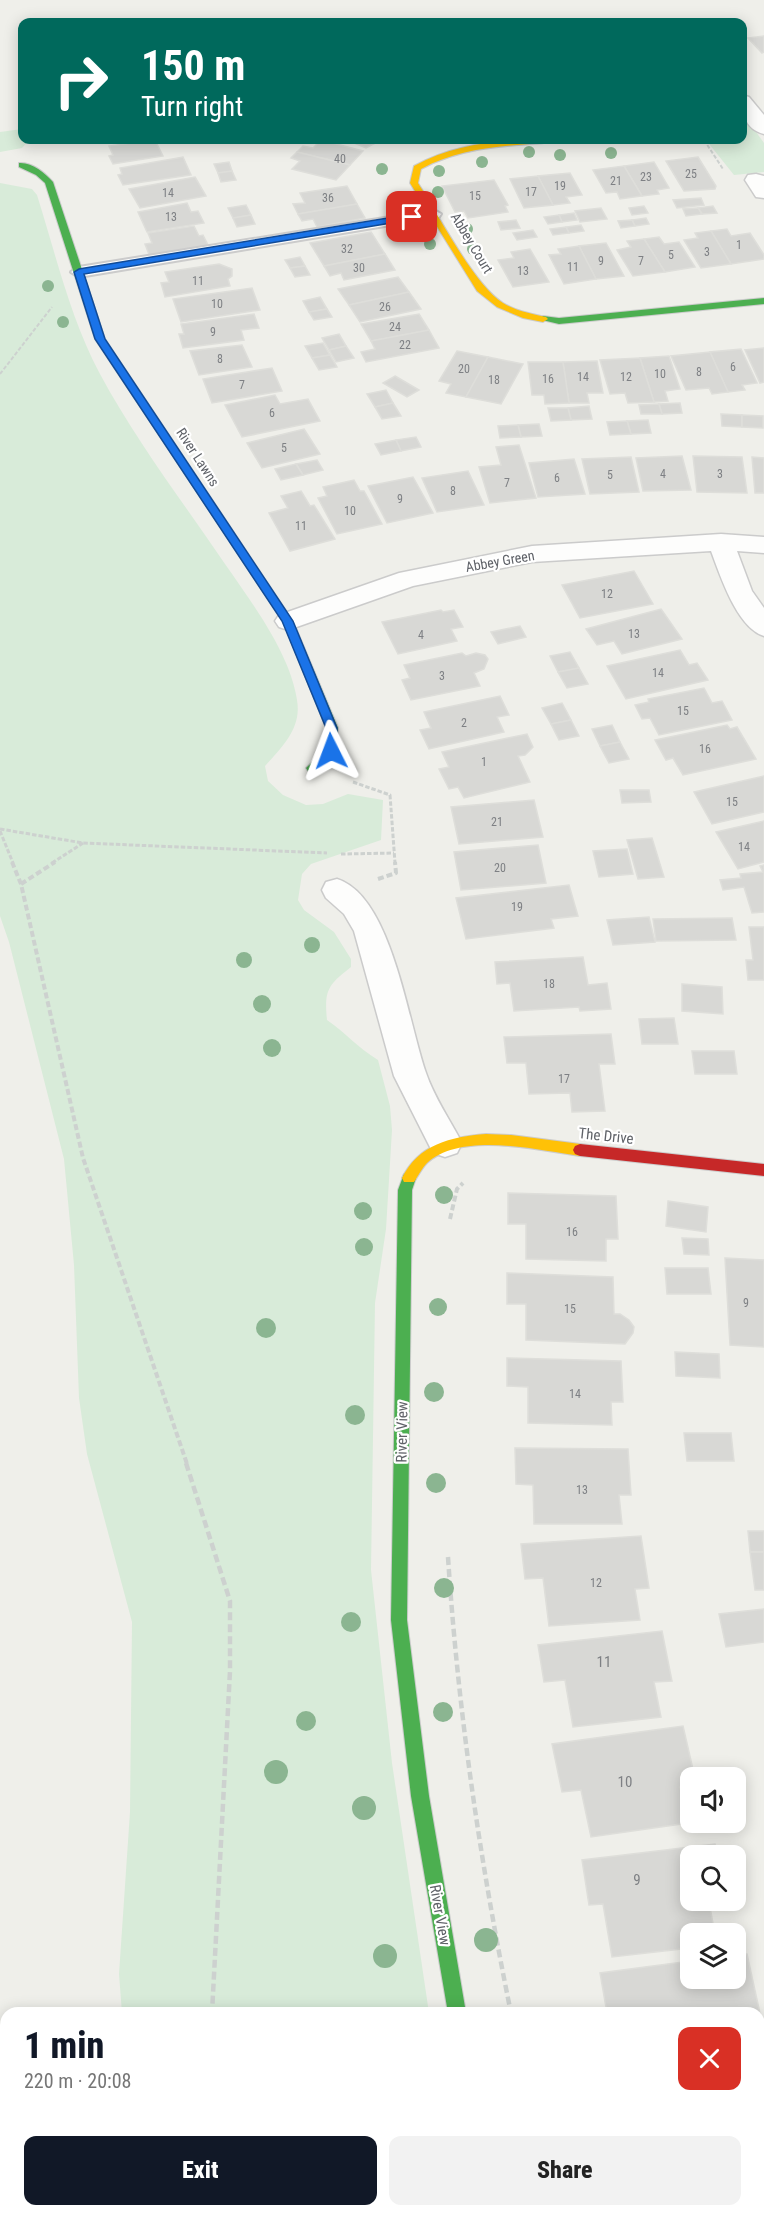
<!DOCTYPE html>
<meta charset="utf-8">
<style>
:root{--surface:#fff;--page:#f2f2f2;--text:#222;--muted:#767676;--accent:#111827}
body{margin:0;font-family:"Roboto Condensed",sans-serif;background:var(--page);color:var(--text);height:100vh;display:flex;flex-direction:column;font-size:22px;white-space:nowrap}
*{box-sizing:border-box;margin:0}
p{font-size:20px;color:var(--muted)}
.icon{flex:none;width:33px;height:33px;fill:none;stroke:currentColor;stroke-width:2;stroke-linecap:round;stroke-linejoin:round}
.map{position:relative;flex:1;overflow:hidden}
.details{position:absolute;left:0px;top:2007px;width:765px;height:210px;display:flex;flex-direction:column;background:var(--surface);border-radius:18px 18px 0 0;box-shadow:0 3px 15px #0003}
.details>*{flex:none}
.guide{position:absolute;left:18px;top:18px;width:729px;height:126px;border-radius:12px;box-shadow:0 3px 15px #0003;background:#00695c;color:#fff;overflow:hidden}
.fabs{position:absolute;left:680px;top:1767px;display:grid;gap:12px}
.fabs a{display:grid;place-items:center;width:66px;height:66px;border-radius:12px;background:var(--surface);box-shadow:0 3px 15px #0003;font-size:30px}
.pin{position:absolute;display:grid;place-items:center;width:51px;height:51px;color:#fff;margin:-26px;border-radius:12px;box-shadow:0 3px 9px #0006}
.me{position:absolute;width:66px;margin:-33px;rotate:357deg;stroke-linejoin:round;filter:drop-shadow(0 0 4px #0008)}
.turn{display:flex;align-items:center;gap:21px;height:126px;padding:0 24px;font-size:27px}
.turn .icon{width:78px;height:78px;stroke-width:2.5}
.turn b{display:block;font-size:42px;line-height:51px}
.round{display:grid;place-items:center;flex:none;width:63px;height:63px;border-radius:12px;background:var(--page)}
.head{display:flex;align-items:center;justify-content:space-between;height:102px;padding:0 24px}
h1{font-size:36px;font-weight:800;line-height:45px;color:var(--accent)}
.action{display:flex;gap:12px;margin-top:auto;padding:12px 24px}
.action a{flex:1;height:69px;border-radius:12px;background:var(--accent);color:#fff;font-size:24px;font-weight:800;line-height:69px;text-align:center}
.action a+a{background:var(--page);color:var(--text)}
.map>svg:first-child{display:block}
.green{fill:#d8ebd9}
.building{fill:#d8d8d5;stroke:#dededa;stroke-width:1.5}
.lines{fill:none;stroke-linecap:round;stroke-linejoin:round}
.lane-casing{stroke:#cbcbcb;stroke-width:4}
.street-casing{stroke:#cbcbcb;stroke-width:3}
.fast-casing{stroke:#ccc;stroke-width:2}
.slow-casing{stroke:#ccc;stroke-width:2}
.jam-casing{stroke:#ccc;stroke-width:2}
.path-far3{stroke:#cdd1cf;stroke-width:2;stroke-dasharray:4 2;stroke-linecap:butt}
.path-far2{stroke:#cdd1cf;stroke-width:3;stroke-dasharray:4.5 2;stroke-linecap:butt}
.path-far1{stroke:#cdd1cf;stroke-width:4;stroke-dasharray:6 3;stroke-linecap:butt}
.path{stroke:#cdd1cf;stroke-width:4.5;stroke-dasharray:8 4;stroke-linecap:butt}
.lane{fill:#fdfdfc;fill-rule:evenodd}
.street{fill:#fdfdfc;fill-rule:evenodd}
.fast{fill:#4caf50;fill-rule:evenodd}
.slow{fill:#ffc107;fill-rule:evenodd}
.jam{fill:#c62828;fill-rule:evenodd}
.tree{fill:#8bb591}
.route{fill:#1a73e8;stroke:#114b97;stroke-width:1.5}
.labels{text-anchor:middle;stroke-width:4.5;stroke-linejoin:round;paint-order:stroke}
.number-label{font-size:12px;fill:#7e8084}
.far-street-label{font-size:14px;fill:#5f6268;stroke:#fff}
.street-label{font-size:15px;fill:#5f6268;stroke:#fff}
.near-number-label{font-size:15px;fill:#7e8084}
</style>
<div class="map">
<svg width="764" height="2217" viewBox="0 0 764 2217">
<rect width="100%" height="100%" fill="#efefea"/>
<g class="green">
<path d="M743,114L764,143V172L734,175L706,140H742Z"/>
<path d="M22,129V140H29L22,148L0,152V132Z"/>
<path d="M0,183L32,189L37,195C56,255 70,318 100,374C136,441 183,502 225,564C252,603 290,653 297,700C302,728 282,747 265,766L268,781L283,795L306,805L323,804L348,794L383,800L381,840L311,864L302,874L298,900L304,910L334,932L351,959V967C328,985 324,990 327,1020C346,1033 358,1048 378,1060L390,1106L392,1130L386,1229L375,1303L371,1570L392,1763L429,2013H122L119,1974L130,1812L132,1622L87,1454L79,1398L74,1265L64,1159L9,942L0,916Z"/>
<path d="M121,2211H473L474,2217H119Z"/>
</g>
<g class="building">
<path d="M764,36V52L762,53L748,38Z"/>
<path d="M155,140L163,156L113,164L109,156L113,155L109,146Z"/>
<path d="M321,140L363,151L350,165L297,152L303,146L313,148Z"/>
<path d="M347,140H381L366,148Z"/>
<path d="M297,152L350,165L336,180L292,169L300,161L291,158Z"/>
<path d="M183,157L191,175L123,185L118,175L122,174L120,168Z"/>
<path d="M698,157L716,186L715,189L684,191L666,161Z"/>
<path d="M229,162L232,171L218,173L214,164Z"/>
<path d="M654,162L669,188L657,190L659,194L642,196L624,166Z"/>
<path d="M624,166L642,196L620,199L617,192L606,193L593,170Z"/>
<path d="M232,171L236,180L221,182L218,173Z"/>
<path d="M570,173L582,195L566,197L570,203L553,205L538,176Z"/>
<path d="M538,176L553,205L524,208L510,179Z"/>
<path d="M195,177L206,196L140,208L129,189Z"/>
<path d="M494,180L508,205L505,206L508,212L468,218L464,211L455,212L442,186Z"/>
<path d="M347,186L357,204L298,214L293,204L305,203L300,193Z"/>
<path d="M701,198L704,205L677,208L673,200Z"/>
<path d="M187,203L191,212L198,211L204,223L147,232L138,212Z"/>
<path d="M357,204L365,218L317,227L313,219L302,221L298,214Z"/>
<path d="M246,205L251,215L233,218L228,208Z"/>
<path d="M644,206L648,213L632,215L629,208Z"/>
<path d="M713,206L717,213L702,214L698,208Z"/>
<path d="M601,208L607,219L580,222L575,211Z"/>
<path d="M698,208L702,214L686,216L683,209Z"/>
<path d="M574,213L577,220L562,222L559,215Z"/>
<path d="M251,215L255,224L237,227L233,218Z"/>
<path d="M559,215L562,222L548,224L544,217Z"/>
<path d="M646,218L649,224L635,226L632,220Z"/>
<path d="M516,220L520,228L501,230L498,222Z"/>
<path d="M632,220L635,226L621,228L618,221Z"/>
<path d="M581,225L584,231L569,233L566,227Z"/>
<path d="M194,226L199,236L203,235L209,247L150,257L145,244L152,243L148,233Z"/>
<path d="M566,227L569,233L553,235L550,229Z"/>
<path d="M727,229L731,236L750,233L764,255V259L731,264L711,231Z"/>
<path d="M533,230L537,237L517,240L513,233Z"/>
<path d="M711,231L731,264L701,268L684,240L698,238L695,233Z"/>
<path d="M371,232L385,254L324,266L310,243Z"/>
<path d="M659,237L664,244L679,242L695,267L665,272L644,239Z"/>
<path d="M644,239L665,272L633,276L617,250L631,247L627,241Z"/>
<path d="M606,243L624,276L596,279L579,246Z"/>
<path d="M579,246L596,279L564,284L549,255L561,254L558,249Z"/>
<path d="M530,249L549,282L513,287L498,260L514,258L511,252Z"/>
<path d="M385,254L395,270L344,280L341,273L330,276L324,266Z"/>
<path d="M300,257L305,266L290,268L285,260Z"/>
<path d="M219,264L232,269V276L228,279L230,286L165,297L161,283L169,282L165,272Z"/>
<path d="M305,266L310,275L295,277L290,268Z"/>
<path d="M398,277L409,292L349,305L338,289Z"/>
<path d="M252,288L260,310L181,322L173,299Z"/>
<path d="M409,292L421,309L360,322L349,305Z"/>
<path d="M320,297L327,309L309,312L303,301Z"/>
<path d="M327,309L332,317L314,320L309,312Z"/>
<path d="M254,314L259,328L241,330L244,340L183,348L179,334H184L181,324Z"/>
<path d="M419,314L429,330L371,341L361,324Z"/>
<path d="M429,330L439,348L366,362L361,352L375,349L371,341Z"/>
<path d="M339,334L346,346L329,350L322,338Z"/>
<path d="M323,343L330,355L312,358L305,346Z"/>
<path d="M242,345L252,367L199,375L190,351Z"/>
<path d="M346,346L354,358L336,362L329,350Z"/>
<path d="M764,348V382L760,383L745,350Z"/>
<path d="M741,349L757,383L742,385L745,390L728,392L710,352Z"/>
<path d="M457,351L488,357L466,397L446,393L451,384L439,381Z"/>
<path d="M710,352L728,392L712,394L709,388L686,390L671,356Z"/>
<path d="M330,355L337,367L319,370L312,358Z"/>
<path d="M669,356L680,389L665,391L668,401L654,402L640,358Z"/>
<path d="M488,357L523,364L501,404L466,397Z"/>
<path d="M640,358L654,402L628,403L625,393L610,394L600,360Z"/>
<path d="M597,361L603,393H587L589,403H569L563,362Z"/>
<path d="M528,362H563L569,403L545,404L544,395H532Z"/>
<path d="M272,368L282,391L212,403L203,379Z"/>
<path d="M395,376L419,390L407,397L383,383Z"/>
<path d="M386,390L393,403L375,407L367,394Z"/>
<path d="M275,395L280,404L308,399L320,421L242,437L225,405Z"/>
<path d="M393,403L401,416L382,419L375,407Z"/>
<path d="M680,403L682,413L662,414L659,404Z"/>
<path d="M659,404L662,414H641L639,405Z"/>
<path d="M589,406L592,419L571,420L568,408Z"/>
<path d="M548,408H568L571,420L551,421Z"/>
<path d="M721,414L742,415V427L722,426Z"/>
<path d="M742,415L763,416V428L742,427Z"/>
<path d="M648,420L651,433L631,434L627,421Z"/>
<path d="M627,421L631,434L610,435L607,422Z"/>
<path d="M539,424L542,436L521,437L518,425Z"/>
<path d="M518,425L521,437L500,438L498,426Z"/>
<path d="M304,429L320,454L262,468L247,443Z"/>
<path d="M416,437L421,447L401,451L396,440Z"/>
<path d="M396,440L401,451L381,455L375,444Z"/>
<path d="M519,445L536,498L490,503L479,467L501,465L496,447Z"/>
<path d="M682,456L691,490L643,491L636,458Z"/>
<path d="M693,456L742,457L747,493L697,492Z"/>
<path d="M631,457L639,492L590,494L582,459Z"/>
<path d="M752,457L764,458V493H755Z"/>
<path d="M574,459L585,494L538,497L529,463Z"/>
<path d="M317,460L323,470L303,475L296,464Z"/>
<path d="M296,464L303,475L281,480L275,469Z"/>
<path d="M468,471L484,505L437,512L422,478Z"/>
<path d="M413,477L433,513L387,523L368,486Z"/>
<path d="M354,480L360,491H364L382,524L337,534L318,498L327,496L323,487Z"/>
<path d="M301,491L310,506L314,505L335,539L290,551L269,513L288,508L281,496Z"/>
<path d="M634,571L653,604L580,618L562,585Z"/>
<path d="M661,609L682,639L622,654L614,641L597,645L586,629Z"/>
<path d="M441,610L443,612L454,610L463,627L451,629L457,641L398,654L382,622Z"/>
<path d="M520,626L526,637L498,644L491,632Z"/>
<path d="M680,650L689,665L697,663L708,680L626,699L607,666Z"/>
<path d="M570,652L579,668L558,672L550,656Z"/>
<path d="M462,653L466,656L476,653L485,655L488,659L484,669L474,673L480,686L411,700L402,680L410,678L404,665Z"/>
<path d="M579,668L588,684L567,688L558,672Z"/>
<path d="M704,688L712,703L722,701L732,720L659,735L650,718L642,719L635,705L649,702L648,699Z"/>
<path d="M500,696L509,715L497,717L504,732L429,749L420,730L431,728L424,712Z"/>
<path d="M562,703L571,720L551,724L542,708Z"/>
<path d="M571,720L579,736L559,740L551,724Z"/>
<path d="M612,725L620,742L600,746L592,729Z"/>
<path d="M727,725L730,729L737,727L756,759L683,775L673,758L666,760L655,740Z"/>
<path d="M527,734L533,747L525,755L518,756L530,782L464,798L458,787L449,789L439,769L449,767L442,752Z"/>
<path d="M620,742L629,759L609,763L600,746Z"/>
<path d="M764,776V812L712,824L694,792Z"/>
<path d="M620,790H649L651,802L622,803Z"/>
<path d="M534,800L543,837L459,844L451,807Z"/>
<path d="M764,821V862L738,869L716,832Z"/>
<path d="M652,838L664,877L638,879L627,840Z"/>
<path d="M538,845L546,883L461,890L454,852Z"/>
<path d="M627,849L633,874L599,877L593,851Z"/>
<path d="M764,865V912L752,913L744,887L723,890L720,880L741,878L740,874L763,872L760,866Z"/>
<path d="M569,885L578,916L551,919L554,928L466,939L456,898Z"/>
<path d="M649,917L655,942L613,945L607,920Z"/>
<path d="M732,918L736,940L656,941L653,919Z"/>
<path d="M749,927H764V980H748L746,960H753Z"/>
<path d="M583,957L588,985L607,983L611,1009L580,1011L579,1007L514,1011L510,983L497,984L495,962Z"/>
<path d="M682,984L722,987L723,1014L682,1011Z"/>
<path d="M674,1018L678,1044H642L639,1019Z"/>
<path d="M611,1034L615,1064H599L605,1111L572,1112L570,1093L529,1094L526,1063H507L504,1037Z"/>
<path d="M692,1051H734L737,1074H695Z"/>
<path d="M508,1193L616,1196L618,1239H606V1261L526,1259V1224H508Z"/>
<path d="M668,1201L708,1207L706,1232L666,1226Z"/>
<path d="M682,1238L708,1239L709,1255L684,1254Z"/>
<path d="M725,1258L764,1260V1347L730,1345Z"/>
<path d="M665,1268H708L711,1294H667Z"/>
<path d="M507,1273L613,1277L614,1314H620L629,1320L634,1327L633,1333L625,1344L526,1340V1304H507Z"/>
<path d="M675,1352L719,1354L720,1378L676,1376Z"/>
<path d="M507,1358L621,1361L623,1402H611L612,1425L528,1423V1387L507,1386Z"/>
<path d="M684,1433H731L734,1461H687Z"/>
<path d="M515,1448L628,1449L631,1495H619L622,1524H534L533,1485L516,1484Z"/>
<path d="M748,1531H764V1552H750Z"/>
<path d="M641,1536L649,1588L635,1589L640,1620L549,1626L543,1578L525,1579L521,1544Z"/>
<path d="M750,1552H764V1590H755Z"/>
<path d="M764,1609V1642L726,1647L719,1614Z"/>
<path d="M662,1631L672,1681L654,1682L661,1717L573,1727L565,1680L544,1682L538,1645Z"/>
<path d="M683,1726L695,1778H690V1786L680,1787L688,1823L591,1837L581,1790L562,1792L552,1744Z"/>
<path d="M715,1844L718,1856H690V1900H718L709,1902L715,1934H690V1948L612,1957L603,1904L589,1905L582,1860Z"/>
<path d="M747,1954L763,2027H759V2013H607L600,1973L690,1961V1978H735V1955Z"/>
<path d="M764,2086V2198H759V2087Z"/>
</g>
<g class="lines">
<g class="lane-casing">
<path id="lane" d="M434,210L441,214L439,217L79,277L71,272L79,267Z"/>
</g>
<g class="street-casing">
<g id="street">
<path d="M742,95L749,97L764,115V134C744,129 742,112 742,95Z"/>
<path d="M756,174L764,176V198L756,197L745,180L748,175Z"/>
<path d="M721,534L764,537V553L737,551L752,591L764,608V636C737,628 720,575 711,551L532,562L413,586L288,630L279,627L275,621L279,615L399,573L532,546Z"/>
<path d="M337,879C392,896 408,1023 426,1073C434,1097 450,1120 462,1143L457,1153L445,1157L433,1153L394,1076L354,931L344,914L326,898L322,890L326,882Z"/>
<path d="M481,2211H527L528,2217H482Z"/>
</g>
</g>
<g class="fast-casing">
<g id="fast">
<path d="M19,163C32,162 45,173 53,182L105,339L293,621L338,728L337,751L316,771H308L306,768L325,750L326,728L283,621L95,339L45,183L36,175L19,167Z"/>
<path d="M764,298V304L559,324L538,319L543,316L559,318Z"/>
<path d="M409,1172L414,1174L416,1178L412,1190L407,1620L429,1796L466,2013H448L411,1796L391,1620L398,1190L404,1174Z"/>
</g>
</g>
<g class="slow-casing">
<g id="slow">
<path d="M519,140H548L544,143C501,146 460,148 421,169L418,183C438,214 474,285 503,303C516,311 532,314 546,317L548,319L543,322L523,318L497,307L477,291L410,183L414,166C447,148 482,142 519,140Z"/>
<path d="M486,1134L511,1135L580,1144L585,1146L587,1150L585,1154L580,1156C537,1150 462,1131 427,1163C422,1168 418,1176 414,1182H404L402,1178C419,1144 450,1137 486,1134Z"/>
</g>
</g>
<g class="jam-casing">
<path id="jam" d="M580,1144L764,1164V1176L580,1156L575,1154L573,1150L575,1146Z"/>
</g>
<g class="path-far3">
<path d="M704,140L723,169"/>
<path d="M0,374L52,307"/>
</g>
<g class="path-far2">
<path d="M353,782L390,795L395,863"/>
<path d="M0,829L83,843L327,853"/>
<path d="M0,831L13,863"/>
<path d="M341,854L394,853"/>
<path d="M52,863L83,843"/>
</g>
<g class="path-far1">
<path d="M12,862L21,884L83,1158L187,1464"/>
<path d="M378,879L396,873L395,862"/>
<path d="M21,884L55,862"/>
<path d="M450,1219L457,1189L463,1183"/>
</g>
<g class="path">
<path d="M186,1463L230,1601V1671L212,2013"/>
<path d="M448,1557C458,1711 480,1862 511,2013"/>
<path d="M564,2211L565,2217"/>
<path d="M198,2217L199,2211"/>
</g>
<use href="#lane" class="lane"/>
<use href="#street" class="street"/>
<use href="#fast" class="fast"/>
<use href="#slow" class="slow"/>
<use href="#jam" class="jam"/>
</g>
<g class="tree">
<circle cx="529" cy="152" r="6"/>
<circle cx="611" cy="153" r="6"/>
<circle cx="560" cy="155" r="6"/>
<circle cx="482" cy="162" r="6"/>
<circle cx="382" cy="169" r="6"/>
<circle cx="439" cy="171" r="6"/>
<circle cx="438" cy="192" r="6"/>
<circle cx="404" cy="198" r="6"/>
<circle cx="467" cy="229" r="6"/>
<circle cx="430" cy="244" r="6"/>
<circle cx="473" cy="249" r="6"/>
<circle cx="48" cy="286" r="6"/>
<circle cx="63" cy="322" r="6"/>
<circle cx="312" cy="945" r="8"/>
<circle cx="244" cy="960" r="8"/>
<circle cx="262" cy="1004" r="9"/>
<circle cx="272" cy="1048" r="9"/>
<circle cx="444" cy="1195" r="9"/>
<circle cx="363" cy="1211" r="9"/>
<circle cx="364" cy="1247" r="9"/>
<circle cx="438" cy="1307" r="9"/>
<circle cx="266" cy="1328" r="10"/>
<circle cx="434" cy="1392" r="10"/>
<circle cx="355" cy="1415" r="10"/>
<circle cx="436" cy="1483" r="10"/>
<circle cx="444" cy="1588" r="10"/>
<circle cx="351" cy="1622" r="10"/>
<circle cx="443" cy="1712" r="10"/>
<circle cx="306" cy="1721" r="10"/>
<circle cx="276" cy="1772" r="12"/>
<circle cx="364" cy="1808" r="12"/>
<circle cx="486" cy="1940" r="12"/>
<circle cx="385" cy="1956" r="12"/>
</g>
<path class="route" d="M412,214L416,217L415,219L84,274L105,339L293,621L337,728V751L331,755L325,751L326,728L282,621L95,339L74,272L79,269Z"/>
<g class="labels">
<g class="number-label">
<text x="340" y="163">40</text>
<text x="691" y="178">25</text>
<text x="646" y="181">23</text>
<text x="616" y="185">21</text>
<text x="560" y="190">19</text>
<text x="531" y="196">17</text>
<text x="168" y="197">14</text>
<text x="475" y="200">15</text>
<text x="328" y="202">36</text>
<text x="171" y="221">13</text>
<text x="739" y="249">1</text>
<text x="347" y="253">32</text>
<text x="707" y="256">3</text>
<text x="671" y="259">5</text>
<text x="601" y="265">9</text>
<text x="641" y="265">7</text>
<text x="573" y="271">11</text>
<text x="359" y="272">30</text>
<text x="523" y="275">13</text>
<text x="198" y="285">11</text>
<text x="217" y="308">10</text>
<text x="385" y="311">26</text>
<text x="395" y="331">24</text>
<text x="213" y="336">9</text>
<text x="405" y="349">22</text>
<text x="220" y="363">8</text>
<text x="733" y="371">6</text>
<text x="464" y="373">20</text>
<text x="699" y="376">8</text>
<text x="660" y="378">10</text>
<text x="583" y="381">14</text>
<text x="626" y="381">12</text>
<text x="548" y="383">16</text>
<text x="494" y="384">18</text>
<text x="242" y="389">7</text>
<text x="272" y="417">6</text>
<text x="284" y="452">5</text>
<text x="663" y="478">4</text>
<text x="720" y="478">3</text>
<text x="610" y="479">5</text>
<text x="557" y="482">6</text>
<text x="507" y="487">7</text>
<text x="453" y="495">8</text>
<text x="400" y="503">9</text>
<text x="350" y="515">10</text>
<text x="301" y="530">11</text>
<text x="607" y="598">12</text>
<text x="634" y="638">13</text>
<text x="421" y="639">4</text>
<text x="658" y="677">14</text>
<text x="442" y="680">3</text>
<text x="683" y="715">15</text>
<text x="464" y="727">2</text>
<text x="705" y="753">16</text>
<text x="484" y="766">1</text>
<text x="732" y="806">15</text>
<text x="497" y="826">21</text>
<text x="744" y="851">14</text>
<text x="500" y="872">20</text>
<text x="517" y="911">19</text>
<text x="549" y="988">18</text>
<text x="564" y="1083">17</text>
<text x="572" y="1236">16</text>
<text x="746" y="1307">9</text>
<text x="570" y="1313">15</text>
<text x="575" y="1398">14</text>
<text x="582" y="1494">13</text>
<text x="596" y="1587">12</text>
</g>
<g class="far-street-label">
<text transform="translate(472 243) rotate(59)" y="5">Abbey Court</text>
<text transform="translate(198 457) rotate(57)" y="5">River Lawns</text>
<text transform="translate(500 561) rotate(-10)" y="5">Abbey Green</text>
</g>
<g class="street-label">
<text transform="translate(606 1136) rotate(6)" y="5">The Drive</text>
<text transform="translate(402 1432) rotate(-89)" y="5">River View</text>
<text transform="translate(440 1915) rotate(80)" y="5">River View</text>
</g>
<g class="near-number-label">
<text x="604" y="1667">11</text>
<text x="625" y="1787">10</text>
<text x="637" y="1885">9</text>
</g>
</g>
</svg>
<div class="fabs">
<a><svg class="icon" aria-label="sound" viewBox="0 0 24 24"><path d="M4 9h4l5-4v14l-5-4H4zM17 9q2 3 0 6"/></svg></a>
<a><svg class="icon" aria-label="search" viewBox="0 0 24 24"><circle cx="10" cy="10" r="6"/><path d="M15 15l6 6"/></svg></a>
<a><svg class="icon" aria-label="layers" viewBox="0 0 24 24"><path d="M12 4l9 5-9 5-9-5zM3 14l9 5 9-5"/></svg></a>
</div>
<div class="pin" style="left:412px;top:217px;background:#d93025"><svg class="icon" aria-label="arrive" viewBox="0 0 24 24"><path d="M6 21V4h12l-3 4 3 4H6"/></svg></div>
<svg class="me" style="left:331px;top:751px" viewBox="-20 -20 40 40"><path d="M0-17L14 15 0 8-14 15z" fill="#1a73e8" stroke="#fff" stroke-width="4"/></svg>
<div class="guide">
<div class="turn"><svg class="icon" aria-label="right" viewBox="0 0 24 24"><path d="M7 20v-9h11M14 6l5 5-5 5"/></svg><div><b>150 m</b>Turn right</div></div>
</div>
<section class="details">
<div class="head"><div><h1>1 min</h1><p>220 m · 20:08</p></div><a class="round" style="background:#d93025;color:#fff"><svg class="icon" aria-label="close" viewBox="0 0 24 24"><path d="M6 6l12 12M18 6L6 18"/></svg></a></div>
<div class="action"><a>Exit</a><a>Share</a></div>
</section>
</div>
